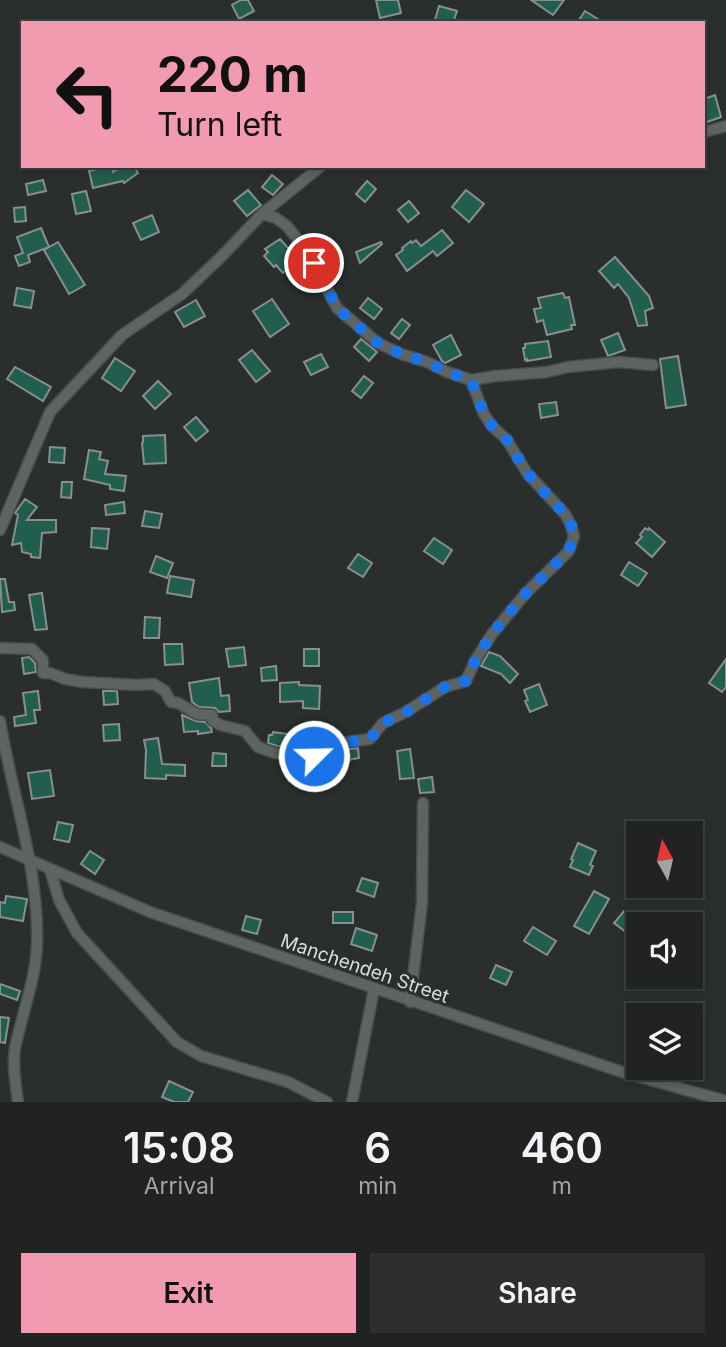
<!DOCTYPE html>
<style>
:root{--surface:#202322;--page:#2d2f2f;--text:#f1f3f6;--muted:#a2a4a5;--line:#3d4040;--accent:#f29ab0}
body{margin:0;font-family:Inter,sans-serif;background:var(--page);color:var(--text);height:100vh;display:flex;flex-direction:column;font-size:26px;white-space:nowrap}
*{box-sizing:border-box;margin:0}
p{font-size:23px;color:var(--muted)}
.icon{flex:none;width:38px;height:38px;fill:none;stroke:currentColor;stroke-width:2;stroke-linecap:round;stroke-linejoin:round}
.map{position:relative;height:1102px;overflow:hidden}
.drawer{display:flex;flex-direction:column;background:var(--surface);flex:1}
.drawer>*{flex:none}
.banner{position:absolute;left:21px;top:21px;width:684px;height:147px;border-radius:0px;box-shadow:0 4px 10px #0003,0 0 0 2px var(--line);background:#f29ab0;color:#111;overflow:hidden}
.needle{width:46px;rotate:352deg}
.fabs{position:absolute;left:626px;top:821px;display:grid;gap:14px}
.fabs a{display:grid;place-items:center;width:77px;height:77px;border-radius:0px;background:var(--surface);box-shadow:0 4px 10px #0003,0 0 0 2px var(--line);font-size:35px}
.pin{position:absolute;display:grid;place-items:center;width:60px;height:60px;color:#fff;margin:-30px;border:4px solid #fff;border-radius:50%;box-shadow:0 2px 7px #0007}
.me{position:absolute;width:77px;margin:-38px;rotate:67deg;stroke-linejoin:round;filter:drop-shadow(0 0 5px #0008)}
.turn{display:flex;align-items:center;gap:24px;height:147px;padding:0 21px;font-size:32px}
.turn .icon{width:91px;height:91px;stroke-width:2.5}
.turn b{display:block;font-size:49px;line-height:60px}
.eta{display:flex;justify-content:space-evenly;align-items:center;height:119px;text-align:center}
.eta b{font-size:42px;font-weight:600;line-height:49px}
.button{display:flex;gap:14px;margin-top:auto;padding:14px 21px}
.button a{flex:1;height:80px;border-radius:0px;background:var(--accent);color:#111;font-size:28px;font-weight:600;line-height:80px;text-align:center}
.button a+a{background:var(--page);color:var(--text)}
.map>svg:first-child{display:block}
.building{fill:#225e4e;stroke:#898f8d;stroke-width:2}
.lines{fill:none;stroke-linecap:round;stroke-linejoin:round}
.minor-casing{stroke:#474b4a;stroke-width:13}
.minor{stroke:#5e6462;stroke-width:10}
.route{stroke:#1a73e8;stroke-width:12;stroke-dasharray:0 21.6}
.labels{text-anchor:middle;stroke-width:6;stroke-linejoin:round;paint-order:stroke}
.street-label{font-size:19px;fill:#dbdedd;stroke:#2a2f2e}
</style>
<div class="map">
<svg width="726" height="1102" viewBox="0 0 726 1102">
<rect width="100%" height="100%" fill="#2a2f2e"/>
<g class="building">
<path d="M241,0H248L254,11L239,19L232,5Z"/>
<path d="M376,0H398L401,13L380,18Z"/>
<path d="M531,0H564L553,15Z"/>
<path d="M439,6L457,11L453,23H434Z"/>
<path d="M585,11L604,23H577Z"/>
<path d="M715,95L721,117L704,123V99Z"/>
<path d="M112,166L113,172L122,166H134L138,173L124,183L123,181L93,188L89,171Z"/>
<path d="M272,175L283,184L273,195L262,187Z"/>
<path d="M43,180L46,191L28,195L26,184Z"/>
<path d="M367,181L376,189L365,202L356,194Z"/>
<path d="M248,190L261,205L247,216L234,201Z"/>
<path d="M466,190L484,204L469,222L452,207Z"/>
<path d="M86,191L91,211L76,214L72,194Z"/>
<path d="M409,201L419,213L408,222L398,210Z"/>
<path d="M25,207L26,221L15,222L14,208Z"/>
<path d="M152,215L159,232L141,240L133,223Z"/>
<path d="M41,228L49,247L28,255L30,262L19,266L15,256L23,253L17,237Z"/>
<path d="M442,230L453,243L437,256L433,251L407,271L396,255L403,250L402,248L411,241L412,243L416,240L421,246Z"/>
<path d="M280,239L297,258L291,263L293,265L283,273L276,265L274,267L264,256L268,252L265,249Z"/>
<path d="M58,242L85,285L69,294L44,250Z"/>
<path d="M381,242L382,244L360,263L356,252Z"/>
<path d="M615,257L649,296L653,308L645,311L647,325L638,326L629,298L618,284L614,288L599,271Z"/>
<path d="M17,288L34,291L31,308L14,305Z"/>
<path d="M563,293L565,298L569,297L575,325H571L572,329L547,335L543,320L537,322L534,309L541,308L538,298Z"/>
<path d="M368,298L382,309L374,319L360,308Z"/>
<path d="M272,299L289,324L270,337L253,311Z"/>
<path d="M196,300L205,316L184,327L175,312Z"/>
<path d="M402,319L410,325L399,339L391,333Z"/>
<path d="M618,333L625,350L608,356L601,340Z"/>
<path d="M451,335L461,355L445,363L442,361L433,345Z"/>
<path d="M361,339L377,352L369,361L354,347Z"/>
<path d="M548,341L551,357L527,361V359L525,360L523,348H525V344Z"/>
<path d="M252,350L270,371L256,382L239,360Z"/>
<path d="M321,354L328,367L311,375L304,362Z"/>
<path d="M678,356L686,405L666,408L660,359Z"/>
<path d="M115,358L135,371L121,391L102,378Z"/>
<path d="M15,367L51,387L43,401L7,379Z"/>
<path d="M364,376L373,383L361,398L352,391Z"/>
<path d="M158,381L171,394L155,409L143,396Z"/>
<path d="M556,402L558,415L541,418L539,404Z"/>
<path d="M196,417L208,431L196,441L184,427Z"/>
<path d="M165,435L166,463L144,464L142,443L143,442V436Z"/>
<path d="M50,447L65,448L64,463L49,462Z"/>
<path d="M89,450L101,452L99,459L108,461L105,474L126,476L124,491L110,489V485L84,479Z"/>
<path d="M62,482H72L71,498L61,497Z"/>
<path d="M25,499L37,507L27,520H56V532L42,533L40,558L31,557V554L22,552L21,543L12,545L18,515L15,513Z"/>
<path d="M124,502L125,513L106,515L105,505Z"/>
<path d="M145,511L162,514L159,528L142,526Z"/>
<path d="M92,528L109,529L107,549L91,547Z"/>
<path d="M645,528L648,530L649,528L665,542L652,557L636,543L642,537L640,535Z"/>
<path d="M434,538L452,550L443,564L424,551Z"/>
<path d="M358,554L372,563L363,577L348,568Z"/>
<path d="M156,556L173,563L167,578L150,572Z"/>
<path d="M629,562L647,573L638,586L621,575Z"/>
<path d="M170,576L194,580L191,597L167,593Z"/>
<path d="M0,579H5L9,602H14L15,610L2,612Z"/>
<path d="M42,593L47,629L35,630L29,595Z"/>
<path d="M145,617L160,618L159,638H144Z"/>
<path d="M164,644H182L183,664L165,665Z"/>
<path d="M244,647L246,665L229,667L226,649Z"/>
<rect x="304" y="649" width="15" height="17"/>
<path d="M489,652L500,656L518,674L510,683L501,674L481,666Z"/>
<path d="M29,657L35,663L36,672L24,674L22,658Z"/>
<path d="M726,659V687L722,692L709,683Z"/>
<path d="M276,666L277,680L262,681L261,668Z"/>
<path d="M219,678L221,696L229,695L230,711L219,712L215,708L199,707L192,702L189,683Z"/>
<path d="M299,682V685L320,686L319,709L303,708V701L280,702V683Z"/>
<path d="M539,684L547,705L530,712L525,701L528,700L524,690Z"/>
<path d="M38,691L40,710H34L36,723L15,726L14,717L26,715L23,693Z"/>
<path d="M103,691H117L118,704L104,705Z"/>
<path d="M182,715L196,721L205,722L211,728L212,732L198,734V731L184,732Z"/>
<path d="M119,724L120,740L104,741L103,725Z"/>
<path d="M273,732L295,735L294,743L314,745V748L277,746L268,743L269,735H272Z"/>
<path d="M158,738L162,764L185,765V776L166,775V779L145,778L146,750L144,740Z"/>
<path d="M358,748L359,758L343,761L341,752L343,750Z"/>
<path d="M410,749L414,778L400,779L397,751Z"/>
<path d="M213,753L226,754V766H212Z"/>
<path d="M50,770L54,796L32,799L28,773Z"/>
<path d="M432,777L434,792L420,793L418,779Z"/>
<path d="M58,822L73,825L69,842L54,839Z"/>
<path d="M578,843L596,851L590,865L593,866L589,875L570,867L573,860L571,859Z"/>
<path d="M90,851L104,860L95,874L81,864Z"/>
<path d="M362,878L378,883L374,897L357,891Z"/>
<path d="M594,891L609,899L589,934L574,926Z"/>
<path d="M6,896L27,899L23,921L0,917V902L5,903Z"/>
<path d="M624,911L639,922V942L614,923Z"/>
<rect x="333" y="912" width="20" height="11"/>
<path d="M246,916L261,920L257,934L242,930Z"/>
<path d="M533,927L556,941L547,955L524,941Z"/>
<path d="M356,928L377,935L372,951L351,944Z"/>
<path d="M496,965L512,972L506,985L490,978Z"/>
<path d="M0,984L20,991L17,1000L0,994Z"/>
<path d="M0,1017L9,1018L5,1043L0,1042Z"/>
<path d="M169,1081L193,1092L188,1102H174L162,1097Z"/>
</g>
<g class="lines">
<g class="minor-casing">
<g id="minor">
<path d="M704,132L726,126"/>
<path d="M262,214L276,218L287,226L306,250L337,308L378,343L401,354L427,362L447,372L471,380L496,376L547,372L568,367L619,362L653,365"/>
<path d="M0,530L50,412L122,335L182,294L220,258L262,214L321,166"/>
<path d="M0,648L32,649L43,660V673H50L65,679L83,682L137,685L154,684L165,691L171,702L178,703L197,714L212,715V720L220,725L245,731L258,747L275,753L314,756L335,748L340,743L370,739L383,723L406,712L445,687L466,681L476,659L492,634L526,593L569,551L574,536L571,525L565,514L527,473L507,440L492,426L484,414L471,380"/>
<path d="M0,721C12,795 39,868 37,943C36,980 22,1013 15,1048C12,1065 16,1085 18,1102"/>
<path d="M0,847L150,912L625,1073L726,1101"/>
<path d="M50,869L59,900L77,933L177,1042L201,1056L288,1082L327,1102"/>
<path d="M410,1002L422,903L423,803"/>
<path d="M352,1102L374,989"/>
</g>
</g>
<use href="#minor" class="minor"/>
</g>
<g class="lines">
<path class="route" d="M314,756L335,748L340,743L370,739L383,723L406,712L445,687L466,681L476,659L492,634L526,593L569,551L573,536L571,524L565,514L527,473L507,440L492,426L484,414L471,380L447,372L427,362L401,354L378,343L337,308L314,263"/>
</g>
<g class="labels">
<g class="street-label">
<text transform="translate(365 968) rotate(19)" y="7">Manchendeh Street</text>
</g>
</g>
</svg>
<div class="fabs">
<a><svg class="needle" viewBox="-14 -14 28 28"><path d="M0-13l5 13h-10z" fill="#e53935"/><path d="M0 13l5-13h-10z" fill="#a2a4a5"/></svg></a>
<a><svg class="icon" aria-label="sound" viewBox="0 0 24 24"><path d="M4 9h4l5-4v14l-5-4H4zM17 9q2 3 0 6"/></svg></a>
<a><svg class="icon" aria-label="layers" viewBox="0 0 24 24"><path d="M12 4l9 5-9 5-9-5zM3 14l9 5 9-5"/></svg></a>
</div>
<div class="pin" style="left:314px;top:263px;background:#d93025"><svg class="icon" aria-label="arrive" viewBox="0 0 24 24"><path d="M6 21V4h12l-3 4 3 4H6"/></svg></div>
<svg class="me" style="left:314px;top:756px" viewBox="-20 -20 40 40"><circle r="17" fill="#1a73e8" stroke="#fff" stroke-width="3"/><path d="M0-11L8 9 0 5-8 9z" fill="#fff"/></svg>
<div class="banner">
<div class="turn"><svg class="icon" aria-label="left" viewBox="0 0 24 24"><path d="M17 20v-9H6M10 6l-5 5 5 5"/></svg><div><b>220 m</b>Turn left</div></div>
</div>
</div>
<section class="drawer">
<div class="eta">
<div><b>15:08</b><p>Arrival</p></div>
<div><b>6</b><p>min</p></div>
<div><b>460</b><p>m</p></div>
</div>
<div class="button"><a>Exit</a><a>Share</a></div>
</section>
